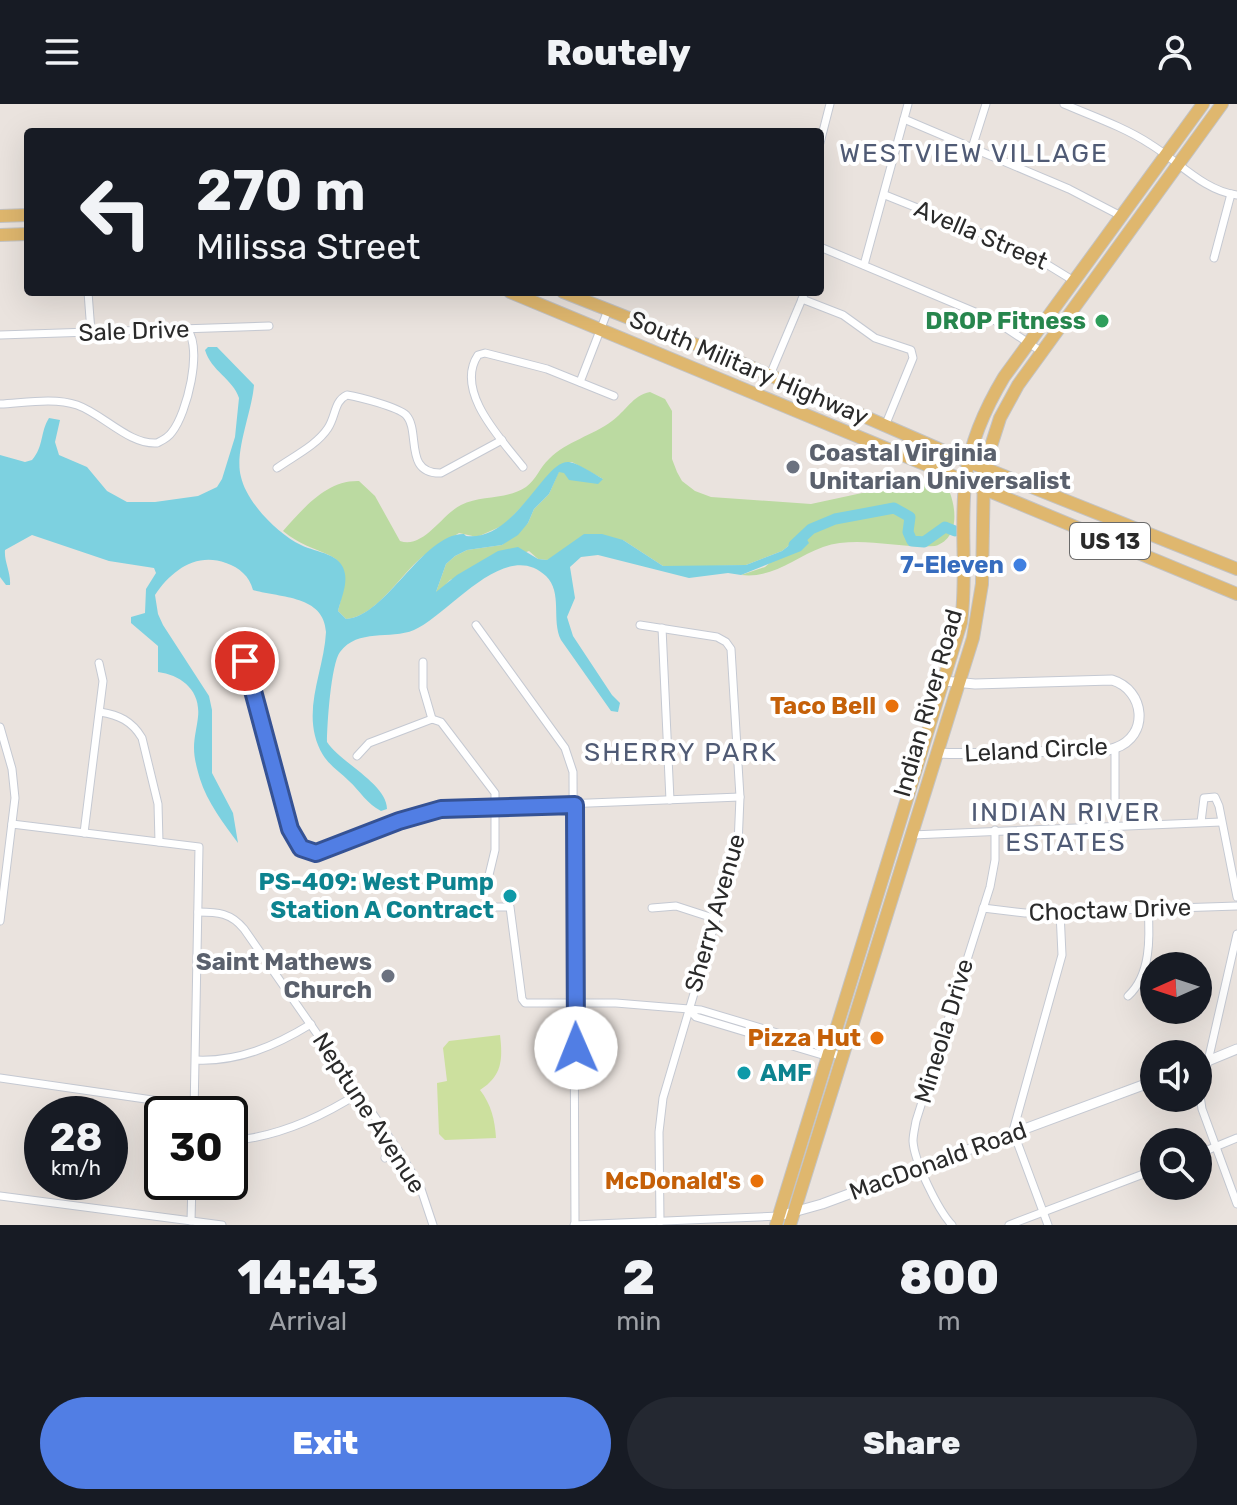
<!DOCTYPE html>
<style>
:root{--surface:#171b24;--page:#242831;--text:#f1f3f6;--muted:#9ea1a6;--accent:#517ee4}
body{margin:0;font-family:Rubik,sans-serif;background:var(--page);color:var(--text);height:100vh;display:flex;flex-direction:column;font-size:30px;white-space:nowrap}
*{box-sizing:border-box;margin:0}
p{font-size:26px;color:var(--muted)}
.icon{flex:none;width:44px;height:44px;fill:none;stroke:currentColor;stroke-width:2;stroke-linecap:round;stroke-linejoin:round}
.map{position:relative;height:1121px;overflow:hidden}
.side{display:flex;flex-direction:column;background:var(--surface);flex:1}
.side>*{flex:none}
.guide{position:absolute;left:24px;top:24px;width:800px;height:168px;border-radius:8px;box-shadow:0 8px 32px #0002;background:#171b24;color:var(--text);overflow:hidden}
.needle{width:52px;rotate:267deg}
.fabs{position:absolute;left:1140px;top:848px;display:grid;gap:16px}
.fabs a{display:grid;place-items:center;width:72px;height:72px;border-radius:50%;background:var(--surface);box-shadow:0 8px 32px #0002;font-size:40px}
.speed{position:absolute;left:24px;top:992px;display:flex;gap:16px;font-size:40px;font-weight:700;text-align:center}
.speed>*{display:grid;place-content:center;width:104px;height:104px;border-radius:50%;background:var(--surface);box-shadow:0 8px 32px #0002;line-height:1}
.speed small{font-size:20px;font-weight:400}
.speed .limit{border:4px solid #111;border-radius:12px;background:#fff;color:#111}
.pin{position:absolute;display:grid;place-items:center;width:68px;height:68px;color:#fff;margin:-34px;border:4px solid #fff;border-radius:50%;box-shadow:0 2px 8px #0007}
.me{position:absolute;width:88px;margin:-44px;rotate:359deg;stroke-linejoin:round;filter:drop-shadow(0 0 6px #0008)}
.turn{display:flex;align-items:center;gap:28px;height:168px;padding:0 40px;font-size:36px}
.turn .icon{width:104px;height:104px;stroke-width:2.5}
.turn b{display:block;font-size:56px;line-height:68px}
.eta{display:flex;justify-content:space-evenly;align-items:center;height:136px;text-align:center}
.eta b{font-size:48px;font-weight:800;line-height:56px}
.button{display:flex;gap:16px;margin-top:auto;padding:16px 40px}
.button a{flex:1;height:92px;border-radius:48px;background:var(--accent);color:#fff;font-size:32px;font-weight:800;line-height:92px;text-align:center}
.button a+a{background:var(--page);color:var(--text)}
header{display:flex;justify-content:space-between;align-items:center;height:104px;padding:0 40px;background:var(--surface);font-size:36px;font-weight:800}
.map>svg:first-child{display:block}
.green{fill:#bbdaa1}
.pitch{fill:#cce09e}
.water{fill:#7dd1e0}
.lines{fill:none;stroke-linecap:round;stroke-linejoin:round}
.river{stroke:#7dd1e0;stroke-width:11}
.minor-casing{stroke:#c5c9d2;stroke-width:9}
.tertiary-casing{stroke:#c5c9d2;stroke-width:11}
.primary-casing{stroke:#c3c3c3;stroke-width:14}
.minor{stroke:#fff;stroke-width:7}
.tertiary{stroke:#fff;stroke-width:9}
.primary{stroke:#dfb76e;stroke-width:12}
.route-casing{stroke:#355294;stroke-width:20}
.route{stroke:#517ee4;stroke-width:14}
.leisure-dot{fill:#2e9e5b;stroke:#fff;stroke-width:3}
.worship-dot{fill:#6b7280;stroke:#fff;stroke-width:3}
.shop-dot{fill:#3f7fe0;stroke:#fff;stroke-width:3}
.food-dot{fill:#e8710a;stroke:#fff;stroke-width:3}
.culture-dot{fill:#0f9aa8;stroke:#fff;stroke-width:3}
.labels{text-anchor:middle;stroke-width:8;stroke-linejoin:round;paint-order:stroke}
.shield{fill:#fff;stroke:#6a6a6a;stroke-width:2}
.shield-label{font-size:22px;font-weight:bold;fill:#2a2a2a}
.street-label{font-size:24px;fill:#2a2a2a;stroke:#fff}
.leisure-label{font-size:24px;font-weight:bold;fill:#27864d;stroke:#fff;text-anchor:end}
.worship-label{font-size:24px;font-weight:bold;fill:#5b616d;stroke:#fff;text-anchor:start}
.shop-label{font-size:24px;font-weight:bold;fill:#366cbe;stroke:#fff;text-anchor:end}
.food-label{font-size:24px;font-weight:bold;fill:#c56008;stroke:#fff;text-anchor:end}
.culture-label{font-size:24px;font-weight:bold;fill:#0d838f;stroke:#fff;text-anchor:end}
.neighbourhood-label{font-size:26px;letter-spacing:2px;fill:#505b75;stroke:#fff}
</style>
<header><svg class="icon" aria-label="menu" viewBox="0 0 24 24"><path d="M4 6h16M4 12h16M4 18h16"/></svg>Routely<svg class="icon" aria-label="person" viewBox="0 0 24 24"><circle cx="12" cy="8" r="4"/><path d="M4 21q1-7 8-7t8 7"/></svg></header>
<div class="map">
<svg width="1237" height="1121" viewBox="0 0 1237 1121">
<rect width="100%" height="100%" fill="#eae3de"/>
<path class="green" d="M650,288L665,295L672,307V355L677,368L682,377L695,387L711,393L811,400L913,378L937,381L950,389C957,408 958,435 935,442C899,445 858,431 823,443C795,453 773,475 741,471L765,463L801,432L782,447L746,461L684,463L663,462L623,436L547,456L538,455L529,447L450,476L438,489L436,488L446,460L455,452L467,446L502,441L528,419L534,405L549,390L559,367L603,375L572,358L564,359L504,421L477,433L459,429C447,437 434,444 422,453C400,471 376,513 346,515L338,507C357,436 324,461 283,427C303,405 326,376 359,377L375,392L400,437C424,445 442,410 461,401C481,391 507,396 526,383C536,376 540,363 549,355C567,337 592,332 612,317C625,308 633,291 650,288Z"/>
<path class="pitch" d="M500,931C503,956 502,972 480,986C491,1000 495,1016 496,1034L445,1036L439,1030L437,979L447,977L443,944L449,937Z"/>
<path class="water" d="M208,243H217L254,281C252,308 234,348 241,373C247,399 278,430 301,441C317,449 342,449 345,470C347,482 341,495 338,507L346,515C386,513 423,429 464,430L466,432C516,438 544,355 569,358C580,360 594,370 603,375L598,380L569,376L564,369L559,368L549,390L534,405L528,419L518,431L502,441L467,446L455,452L446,460L436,488L457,471L498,447L518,443L538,455L547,456L584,430H602L623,436L663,462L746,461L782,447L801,432H805L809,439L801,447L741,471L728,469L689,474L598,451L581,453L570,463L575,494L567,513L573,532L612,591L620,599L618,608L611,607L561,536C551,516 563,489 546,472C505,433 449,511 414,526C390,536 358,524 340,548C331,560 327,621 327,638C341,659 387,680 387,705L381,707C367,700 360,687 349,677C340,668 330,662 323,651C299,611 324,569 326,528C324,491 280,494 253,486C249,472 240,464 226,459C196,448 171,467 155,491L158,510L163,521L209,592L212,606V669L233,709L238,739C224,720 207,698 200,675C197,665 194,654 194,644C194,633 197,623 198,613C201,586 181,571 158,568V542L131,519V513L145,509L146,485L156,469L154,464L109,457L32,431L5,446C4,458 11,468 10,481H6L0,473V351L25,358L32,356C44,342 40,328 49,314L60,316L55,338L59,351L87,363L107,387L127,398H155L198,392L217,383L222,375L235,333L239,294C233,275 211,267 205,246Z"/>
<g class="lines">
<path class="river" d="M794,441L811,425L835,415L894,404L910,413L908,428L912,437L924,438L945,423L955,427"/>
<g class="minor-casing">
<g id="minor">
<path d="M1064,0C1092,12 1124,23 1150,40C1178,57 1204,87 1237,91"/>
<path d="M904,15L1069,85L1121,112"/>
<path d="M820,39L830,0"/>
<path d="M972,44L986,0"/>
<path d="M885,91L1025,147L1074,177"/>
<path d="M820,143L994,216L1042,248"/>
<path d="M1214,154L1231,90"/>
<path d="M864,161L908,0"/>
<path d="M88,188L91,228"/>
<path d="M802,195L843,211L875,234L911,246L913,254L885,322"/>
<path d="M0,231L269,222"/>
<path d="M770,271L805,188"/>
<path d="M580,278L608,206"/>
<path d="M0,300C23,299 54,293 77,301C103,310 129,341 157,339C163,336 168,334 172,328C187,309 203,245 187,225"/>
<path d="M523,363C501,335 454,287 478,251L485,249L547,265L614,292"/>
<path d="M277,364C294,352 317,341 328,324C336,312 334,297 347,291C359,293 398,303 406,311C421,327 403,370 441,369L502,336"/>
<path d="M476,521L565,644L573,668L575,1121"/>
<path d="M640,521L717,533L726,538L731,545L740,693L738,741L663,994L659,1028L660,1118"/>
<path d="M662,524L670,696"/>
<path d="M245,557L290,725C296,740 303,750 322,748L399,717L441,705L740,693"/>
<path d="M423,558V584L432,615"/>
<path d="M100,608C119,611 132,617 142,634L158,700L159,738"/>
<path d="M432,615L441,618L495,689V746L489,771"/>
<path d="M0,623L12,665L15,694L0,817"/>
<path d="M1115,644V723"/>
<path d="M357,652L369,639L432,615"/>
<path d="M1201,718L1204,694L1215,693L1219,702L1237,793"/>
<path d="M12,720L199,743L194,1010"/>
<path d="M84,729L103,577L99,559"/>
<path d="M912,731L1221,718"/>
<path d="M652,804L676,802L716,815"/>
<path d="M983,804L1025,809L1237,802"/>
<path d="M198,808C218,808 231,809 244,825L398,1046L420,1082L433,1121"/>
<path d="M402,811L475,803H510L522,895L525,899H616L701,906L814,940L843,954"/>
<path d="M1237,830L1200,992L1202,1005L1237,1100"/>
<path d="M1128,892C1151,871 1150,833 1148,804"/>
<path d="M688,905L696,913L829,953"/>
<path d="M196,956C238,958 275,942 311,920"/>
<path d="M0,974L194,1002"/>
<path d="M230,1037C277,1033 320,1014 359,989"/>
<path d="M1198,1050L1237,1034"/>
<path d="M385,1054L398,1046"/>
<path d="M0,1092L222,1121"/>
<path d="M191,1117L192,1078"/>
<path d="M574,1121L779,1112"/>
<path d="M952,1121C938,1106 914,1057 913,1037C913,1031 915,1023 916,1017L990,783L995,756V726"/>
<path d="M1009,1121L1154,1066"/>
<path d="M1048,1121L1013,1027L1062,851L1060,808"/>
</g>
</g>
<g class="tertiary-casing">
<g id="tertiary">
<path d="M937,649C979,651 1019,648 1060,647C1077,647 1099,650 1115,644C1150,632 1145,586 1112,576L975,580L944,577"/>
<path d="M1198,961L1237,945"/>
<path d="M779,1112L822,1100L1154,977"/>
</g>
</g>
<g class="primary-casing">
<g id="primary">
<path d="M0,112L28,111"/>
<path d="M0,131L28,130"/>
<path d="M510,188L1237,490"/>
<path d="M563,188L730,254L969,358L1237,465"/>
<path d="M776,1121L961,519C968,469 959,420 966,371C971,336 986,303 1004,273L1203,0"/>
<path d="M790,1121L973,534L982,480L984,364L1000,314L1018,281L1222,0"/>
</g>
</g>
<use href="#minor" class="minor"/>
<use href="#tertiary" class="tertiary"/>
<use href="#primary" class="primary"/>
</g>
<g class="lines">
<g class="route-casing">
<path id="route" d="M245,557L290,725L301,744L316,749L399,717L441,705L575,701L576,944"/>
</g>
<use href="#route" class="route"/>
</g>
<circle class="leisure-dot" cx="1102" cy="217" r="8"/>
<g class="worship-dot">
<circle cx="793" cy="363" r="8"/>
<circle cx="388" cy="872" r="8"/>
</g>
<circle class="shop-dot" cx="1020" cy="461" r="8"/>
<g class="food-dot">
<circle cx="892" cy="602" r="8"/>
<circle cx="877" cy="934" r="8"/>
<circle cx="757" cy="1077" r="8"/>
</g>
<g class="culture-dot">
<circle cx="510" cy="792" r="8"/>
<circle cx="744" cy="969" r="8"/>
</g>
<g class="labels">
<rect class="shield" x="1070" y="419" width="80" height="36" rx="6"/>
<g class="shield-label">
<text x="1110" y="445">US 13</text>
</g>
<g class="street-label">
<text transform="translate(981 131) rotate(23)" y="8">Avella Street</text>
<text transform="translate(134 227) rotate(-2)" y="8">Sale Drive</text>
<text transform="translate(749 264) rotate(23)" y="8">South Military Highway</text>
<text transform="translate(928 599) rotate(-74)" y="8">Indian River Road</text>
<text transform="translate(1036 646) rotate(-3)" y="8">Leland Circle</text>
<text transform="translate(1110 806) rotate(-2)" y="8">Choctaw Drive</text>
<text transform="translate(715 809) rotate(-74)" y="8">Sherry Avenue</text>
<text transform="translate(944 927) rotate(-73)" y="8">Mineola Drive</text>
<text transform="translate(369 1009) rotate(57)" y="8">Neptune Avenue</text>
<text transform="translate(938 1057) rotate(-20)" y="8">MacDonald Road</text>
</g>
<g class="leisure-label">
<text x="1086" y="225">DROP Fitness</text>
</g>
<g class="worship-label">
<text x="809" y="357">Coastal Virginia<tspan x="809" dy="28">Unitarian Universalist</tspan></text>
<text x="372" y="866" text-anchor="end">Saint Mathews<tspan x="372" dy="28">Church</tspan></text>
</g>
<g class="shop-label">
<text x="1004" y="469">7-Eleven</text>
</g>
<g class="food-label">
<text x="876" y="610">Taco Bell</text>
<text x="861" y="942">Pizza Hut</text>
<text x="741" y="1085">McDonald's</text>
</g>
<g class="culture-label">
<text x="494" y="786">PS-409: West Pump<tspan x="494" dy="28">Station A Contract</tspan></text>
<text x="760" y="977" text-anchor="start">AMF</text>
</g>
<g class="neighbourhood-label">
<text x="974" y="58">WESTVIEW VILLAGE</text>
<text x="681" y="657">SHERRY PARK</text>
<text x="1066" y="717">INDIAN RIVER<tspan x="1066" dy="30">ESTATES</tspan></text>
</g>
</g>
</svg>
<div class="fabs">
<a><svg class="needle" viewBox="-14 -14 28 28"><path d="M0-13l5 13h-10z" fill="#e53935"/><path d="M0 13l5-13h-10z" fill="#9ea1a6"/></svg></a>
<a><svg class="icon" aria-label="sound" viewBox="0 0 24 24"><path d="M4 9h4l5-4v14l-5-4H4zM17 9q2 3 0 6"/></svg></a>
<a><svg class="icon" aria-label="search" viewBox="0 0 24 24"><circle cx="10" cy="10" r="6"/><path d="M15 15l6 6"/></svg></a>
</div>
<div class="speed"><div>28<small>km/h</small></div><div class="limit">30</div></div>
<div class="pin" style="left:245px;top:557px;background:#d93025"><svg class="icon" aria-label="arrive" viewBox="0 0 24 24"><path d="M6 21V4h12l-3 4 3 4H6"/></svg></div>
<svg class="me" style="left:576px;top:944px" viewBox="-20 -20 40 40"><circle r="19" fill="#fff"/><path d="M0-13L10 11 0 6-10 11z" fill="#517ee4"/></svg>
<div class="guide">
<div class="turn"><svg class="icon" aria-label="left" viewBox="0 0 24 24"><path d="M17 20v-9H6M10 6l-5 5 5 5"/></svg><div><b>270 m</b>Milissa Street</div></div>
</div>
</div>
<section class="side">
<div class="eta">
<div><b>14:43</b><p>Arrival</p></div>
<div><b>2</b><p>min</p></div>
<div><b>800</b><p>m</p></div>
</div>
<div class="button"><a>Exit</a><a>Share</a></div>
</section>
